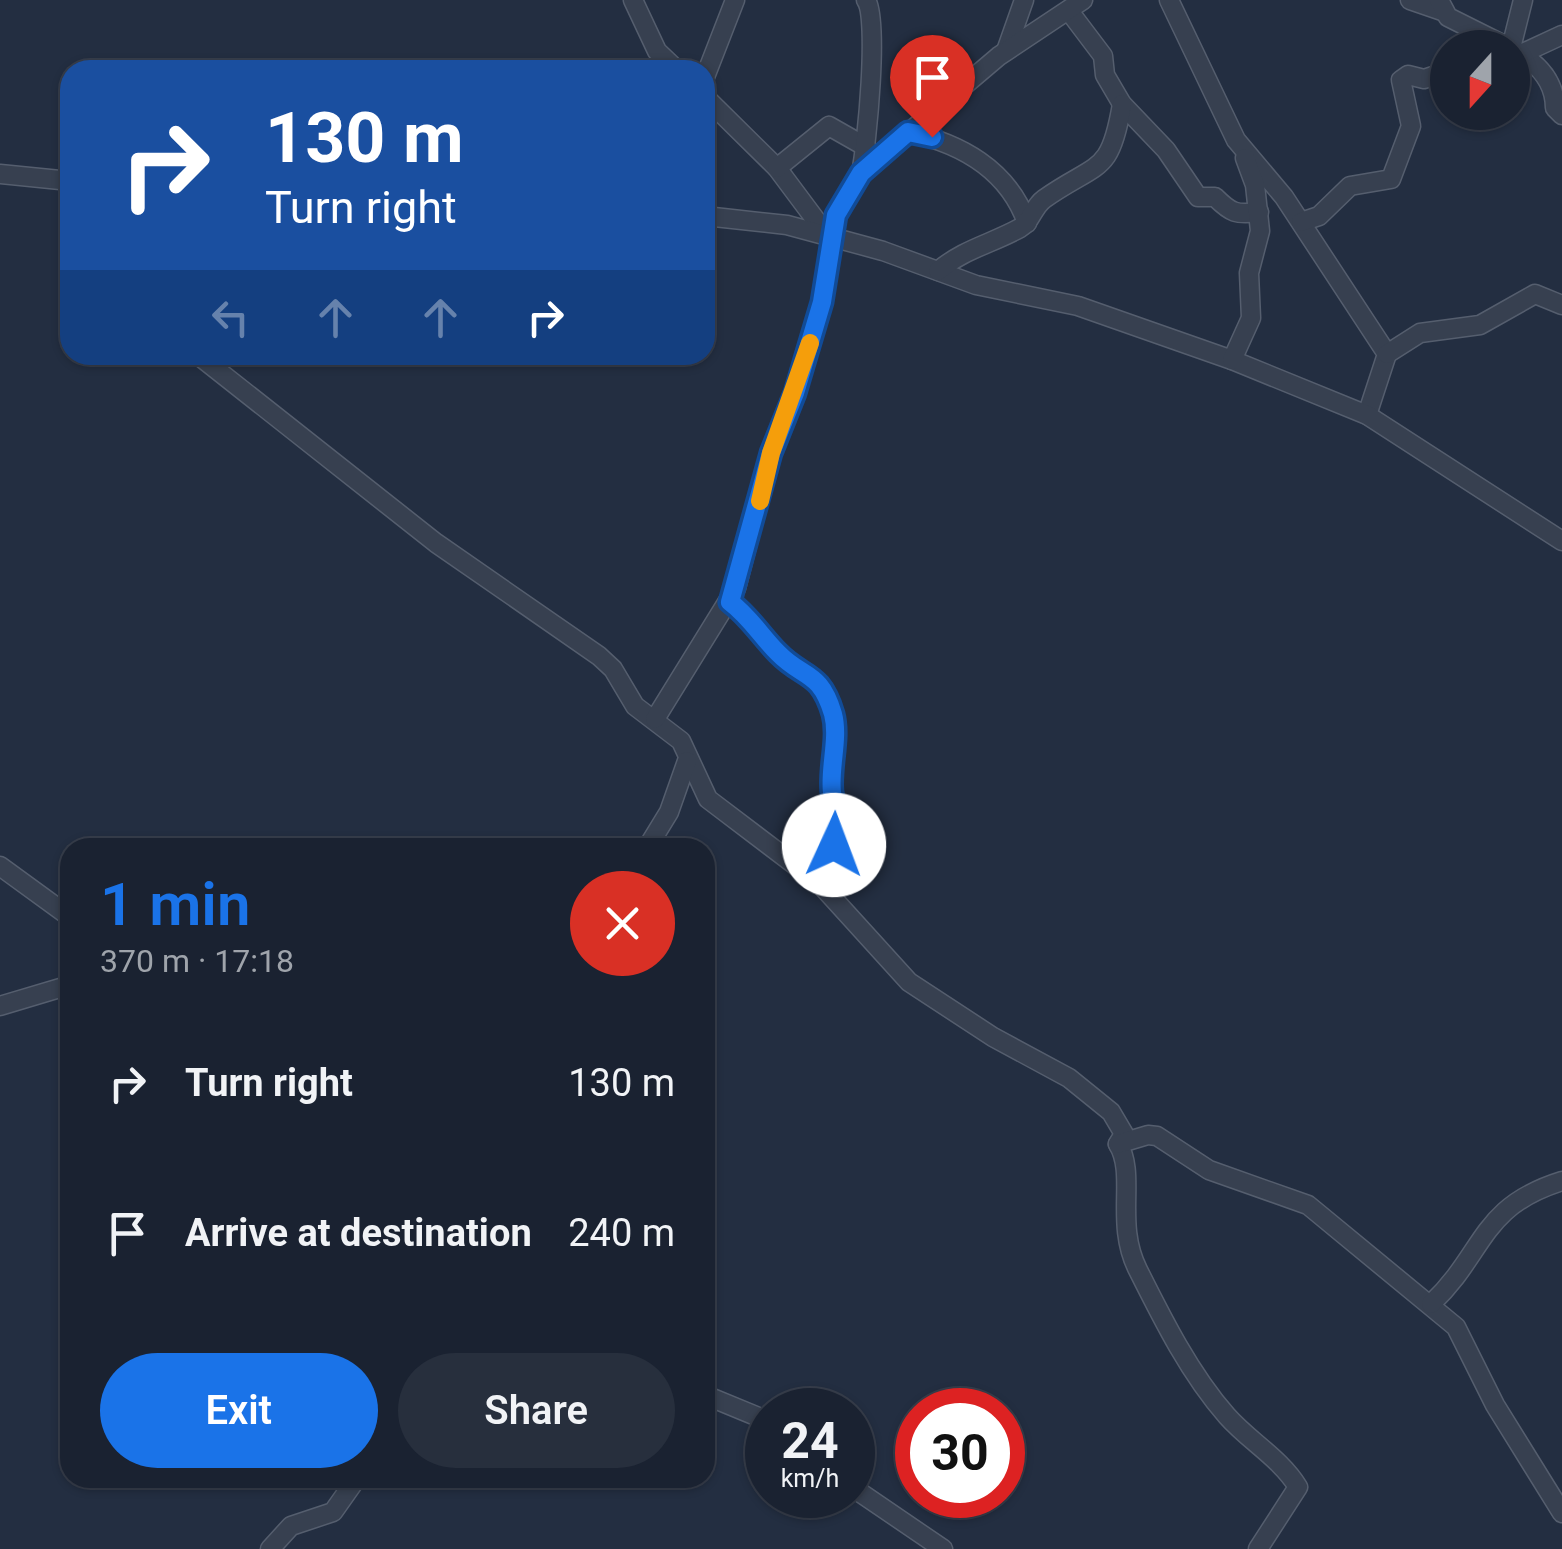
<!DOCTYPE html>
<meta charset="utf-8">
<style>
:root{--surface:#1a2231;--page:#272f3d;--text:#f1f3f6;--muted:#9fa4ab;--line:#383f4d;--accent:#1a73e8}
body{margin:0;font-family:Roboto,sans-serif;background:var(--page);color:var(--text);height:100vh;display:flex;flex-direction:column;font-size:38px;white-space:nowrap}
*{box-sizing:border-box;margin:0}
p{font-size:32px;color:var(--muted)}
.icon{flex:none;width:55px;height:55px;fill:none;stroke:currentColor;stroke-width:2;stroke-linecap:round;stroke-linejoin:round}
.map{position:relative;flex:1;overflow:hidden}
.panel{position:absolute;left:60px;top:838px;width:655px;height:650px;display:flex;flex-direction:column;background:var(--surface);border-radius:30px;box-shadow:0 2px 8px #0004,0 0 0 2px var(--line)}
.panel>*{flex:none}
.banner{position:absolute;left:60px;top:60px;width:655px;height:305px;border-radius:30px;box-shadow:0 2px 8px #0004,0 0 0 2px var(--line);background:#1a4fa0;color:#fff;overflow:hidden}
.needle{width:65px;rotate:201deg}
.fabs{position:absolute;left:1430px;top:30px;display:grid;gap:20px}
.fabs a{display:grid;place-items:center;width:100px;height:100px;border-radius:50%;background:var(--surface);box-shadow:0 2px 8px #0004,0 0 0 2px var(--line);font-size:50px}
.speed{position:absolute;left:745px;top:1388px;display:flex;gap:20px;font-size:50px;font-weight:700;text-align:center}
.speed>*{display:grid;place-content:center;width:130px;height:130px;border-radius:50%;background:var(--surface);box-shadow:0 2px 8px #0004,0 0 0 2px var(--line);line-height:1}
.speed small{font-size:25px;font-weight:400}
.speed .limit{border:15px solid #d22;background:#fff;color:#111}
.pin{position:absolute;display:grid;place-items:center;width:85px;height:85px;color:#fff;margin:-102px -42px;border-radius:50% 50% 50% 0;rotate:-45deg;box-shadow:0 0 10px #0007}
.pin .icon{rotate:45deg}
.me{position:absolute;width:110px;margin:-55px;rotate:2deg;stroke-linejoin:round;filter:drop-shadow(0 0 8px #0008)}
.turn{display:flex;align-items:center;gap:35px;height:210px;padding:0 40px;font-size:45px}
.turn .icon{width:130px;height:130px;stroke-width:2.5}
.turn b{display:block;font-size:70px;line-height:85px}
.lanes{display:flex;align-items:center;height:95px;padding:0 40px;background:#0003;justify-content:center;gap:50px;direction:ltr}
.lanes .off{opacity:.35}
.round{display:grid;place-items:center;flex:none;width:105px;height:105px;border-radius:52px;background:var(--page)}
.headline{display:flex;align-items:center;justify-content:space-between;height:170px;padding:0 40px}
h1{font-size:60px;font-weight:600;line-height:75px;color:var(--accent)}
.action{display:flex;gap:20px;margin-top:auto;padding:20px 40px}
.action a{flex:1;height:115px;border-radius:60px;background:var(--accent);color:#fff;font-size:40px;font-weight:600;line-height:115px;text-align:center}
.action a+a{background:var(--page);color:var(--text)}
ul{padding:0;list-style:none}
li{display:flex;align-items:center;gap:30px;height:150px;padding:0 40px}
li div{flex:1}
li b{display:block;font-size:38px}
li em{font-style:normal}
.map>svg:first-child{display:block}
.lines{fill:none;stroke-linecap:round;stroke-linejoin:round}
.minor-casing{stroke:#555e6e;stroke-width:21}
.minor{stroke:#374050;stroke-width:18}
.route-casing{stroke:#114b97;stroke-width:25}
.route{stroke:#1a73e8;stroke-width:18}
.slow{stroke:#f59e0b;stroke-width:18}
</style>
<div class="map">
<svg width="1562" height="1549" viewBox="0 0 1562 1549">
<rect width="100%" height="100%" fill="#232e41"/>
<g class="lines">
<g class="minor-casing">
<g id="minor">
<path d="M633,0L657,51L677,70"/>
<path d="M1169,0L1236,140L1284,197L1387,354L1367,415"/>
<path d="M1410,0L1442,11"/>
<path d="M1439,0L1448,17L1510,48"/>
<path d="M1069,11L1103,56L1105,75L1122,104L1166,150L1198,197H1215C1231,213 1236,215 1259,212"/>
<path d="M1511,48L1523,0"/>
<path d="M1512,49C1537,62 1555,81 1555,108L1562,115"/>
<path d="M1006,51L1024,0"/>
<path d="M1521,54L1562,35"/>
<path d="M705,77L735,0"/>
<path d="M705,97L777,168L830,239"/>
<path d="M908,132C959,143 1008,169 1027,223"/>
<path d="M777,168L829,126L866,147"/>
<path d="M861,173C867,145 879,18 866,0"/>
<path d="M0,174L70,181"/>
<path d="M705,216L787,225L883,251L976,285L1078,306L1232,360L1367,415L1562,541"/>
<path d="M1301,222L1319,216L1350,186L1391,179L1411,126L1401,80L1408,75L1424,79L1448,71"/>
<path d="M938,271C964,249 991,244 1020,228C1031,222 1033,207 1044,199C1098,161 1110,176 1122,104"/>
<path d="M1387,354L1420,333L1480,325L1535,294L1562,305"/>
<path d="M198,355L436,543L599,656L613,669L635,706L681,741L708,799L820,884L909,982L993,1037L1069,1078L1111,1112L1124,1134L1118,1144C1137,1175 1114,1223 1138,1270C1163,1320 1190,1374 1227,1416C1249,1441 1280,1458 1298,1487L1258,1549"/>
<path d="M1232,360L1251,318L1249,273L1260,231L1255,185L1245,158"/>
<path d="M730,602C749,617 761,636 778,653C803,679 820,671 833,714C842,748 819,792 844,820L834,845"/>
<path d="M655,719L736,588L771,453L795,393L821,302L836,215L861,173L999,56L1083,0"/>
<path d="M647,848L669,812L687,761"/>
<path d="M0,866L70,917"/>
<path d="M0,1006L70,985"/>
<path d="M1118,1144L1148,1135L1157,1136L1209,1170L1308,1205L1456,1327L1495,1405L1562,1513"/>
<path d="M1431,1304C1486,1252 1479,1207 1562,1181"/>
<path d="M705,1395L768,1421"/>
<path d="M852,1487L943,1549"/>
<path d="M270,1549L291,1526L333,1512L357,1478"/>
</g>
</g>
<use href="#minor" class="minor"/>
</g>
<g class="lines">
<g class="route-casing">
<path id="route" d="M834,845L844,820C818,792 842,748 833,714C820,670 803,679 778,653C761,636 750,617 730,602L771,453L795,393L822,302L836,215L861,173L908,132L932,137"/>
</g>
<use href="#route" class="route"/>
<path class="slow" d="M760,501L771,453L810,343"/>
</g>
</svg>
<div class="fabs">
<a><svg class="needle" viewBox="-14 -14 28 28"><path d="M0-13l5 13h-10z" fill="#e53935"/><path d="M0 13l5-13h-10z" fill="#9fa4ab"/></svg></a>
</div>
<div class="speed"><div>24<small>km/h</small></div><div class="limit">30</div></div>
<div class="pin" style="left:932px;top:137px;background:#d93025"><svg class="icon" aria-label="arrive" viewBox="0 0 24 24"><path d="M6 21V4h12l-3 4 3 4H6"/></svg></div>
<svg class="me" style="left:834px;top:845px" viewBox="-20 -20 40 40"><circle r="19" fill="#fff"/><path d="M0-13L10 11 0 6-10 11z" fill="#1a73e8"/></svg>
<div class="banner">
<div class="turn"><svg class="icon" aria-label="right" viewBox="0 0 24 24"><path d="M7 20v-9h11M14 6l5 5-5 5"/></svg><div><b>130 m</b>Turn right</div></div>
<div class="lanes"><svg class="icon off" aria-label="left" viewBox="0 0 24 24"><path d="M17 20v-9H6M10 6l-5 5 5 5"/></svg><svg class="icon off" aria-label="ahead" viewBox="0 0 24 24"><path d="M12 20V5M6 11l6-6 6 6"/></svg><svg class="icon off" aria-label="ahead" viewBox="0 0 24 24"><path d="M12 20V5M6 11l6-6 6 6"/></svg><svg class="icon" aria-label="right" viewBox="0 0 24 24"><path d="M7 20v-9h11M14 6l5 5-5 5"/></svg></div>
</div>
<section class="panel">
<div class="headline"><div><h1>1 min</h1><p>370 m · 17:18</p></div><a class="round" style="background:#d93025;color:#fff"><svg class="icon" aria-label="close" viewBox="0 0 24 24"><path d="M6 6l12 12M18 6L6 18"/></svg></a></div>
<ul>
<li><svg class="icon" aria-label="right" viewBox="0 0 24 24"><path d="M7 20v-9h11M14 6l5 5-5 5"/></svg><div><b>Turn right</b></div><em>130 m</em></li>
<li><svg class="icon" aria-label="arrive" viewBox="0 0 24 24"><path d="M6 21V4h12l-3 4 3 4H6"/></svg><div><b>Arrive at destination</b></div><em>240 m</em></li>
</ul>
<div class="action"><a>Exit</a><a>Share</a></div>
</section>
</div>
